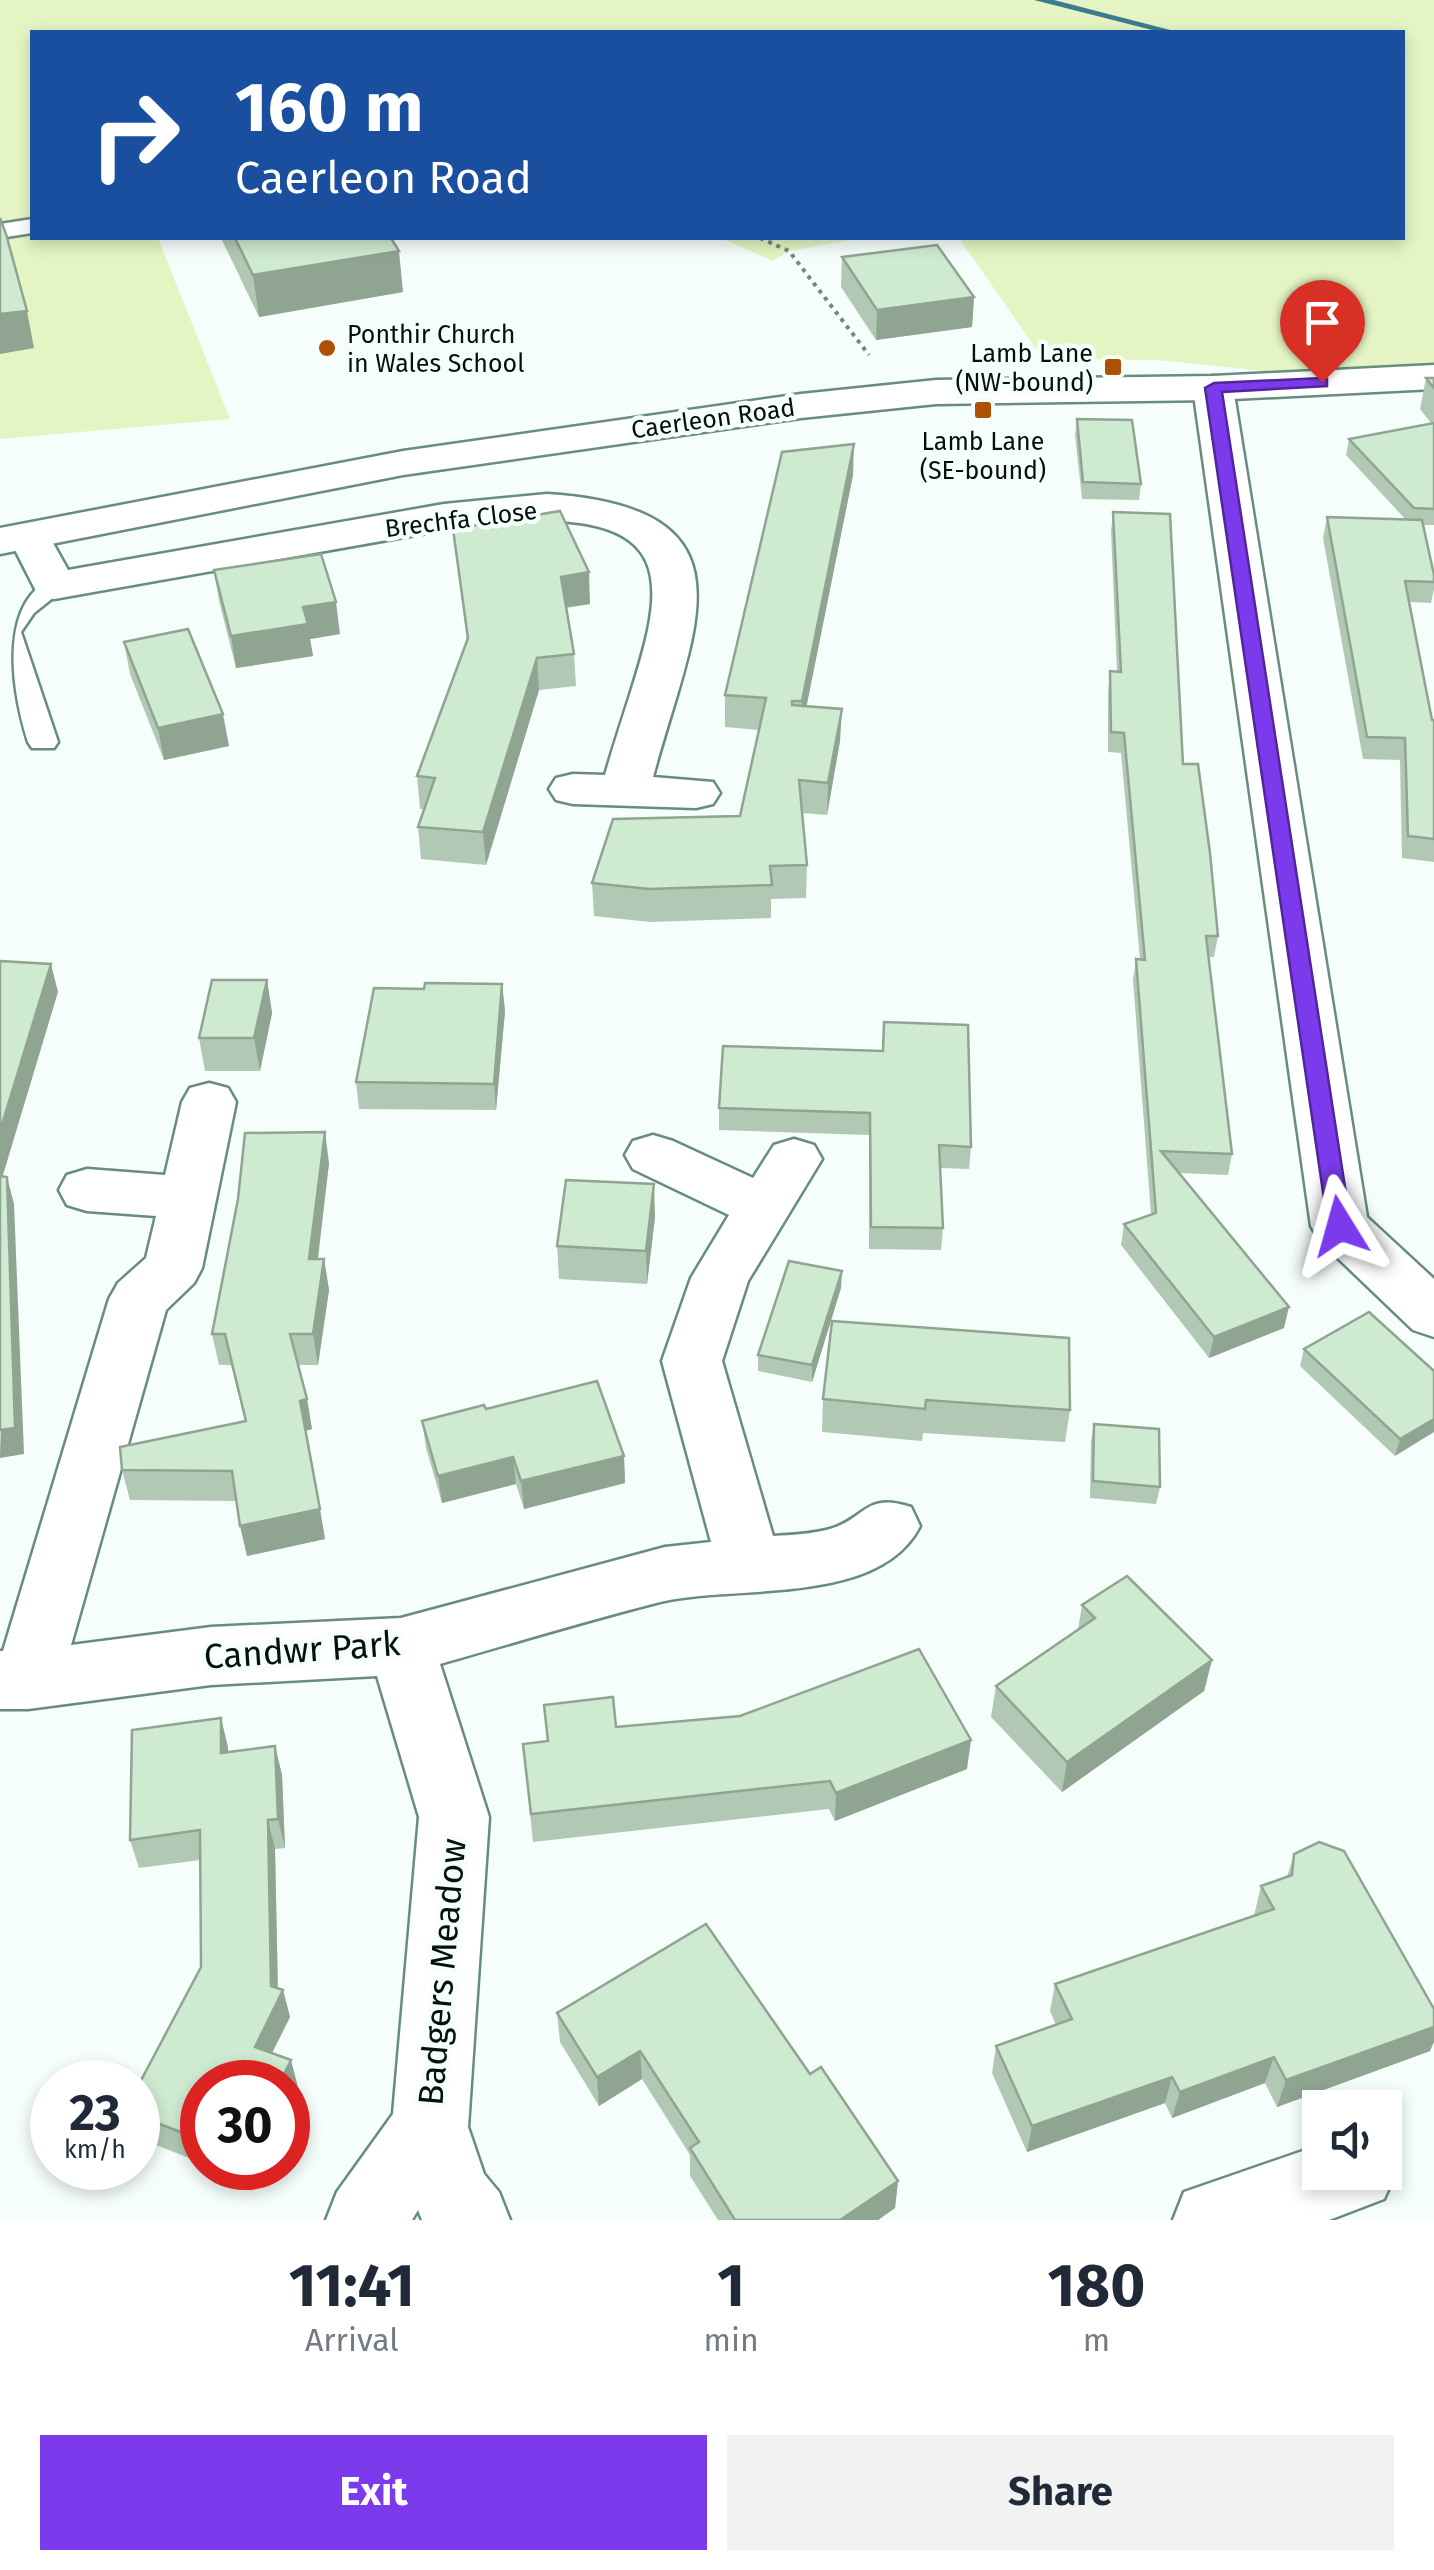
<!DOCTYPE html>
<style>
:root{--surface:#fff;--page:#f2f2f3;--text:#1f2937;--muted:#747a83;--accent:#7c3aed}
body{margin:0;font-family:"Fira Sans",sans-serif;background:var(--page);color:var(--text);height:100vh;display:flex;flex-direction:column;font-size:38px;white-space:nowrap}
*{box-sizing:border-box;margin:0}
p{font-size:32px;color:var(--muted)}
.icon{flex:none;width:55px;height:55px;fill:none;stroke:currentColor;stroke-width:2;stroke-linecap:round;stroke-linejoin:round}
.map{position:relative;height:2220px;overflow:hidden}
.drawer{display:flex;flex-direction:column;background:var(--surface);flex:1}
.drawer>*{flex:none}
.top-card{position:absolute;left:30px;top:30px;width:1375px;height:210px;border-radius:0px;box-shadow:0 5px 15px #0003;background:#1a4fa0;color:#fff;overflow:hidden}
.fabs{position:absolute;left:1302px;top:2090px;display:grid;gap:20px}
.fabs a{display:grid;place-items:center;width:100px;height:100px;border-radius:0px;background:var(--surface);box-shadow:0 5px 15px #0003;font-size:50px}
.speed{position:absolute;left:30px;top:2060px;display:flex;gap:20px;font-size:50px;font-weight:700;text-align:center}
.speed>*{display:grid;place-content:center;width:130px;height:130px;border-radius:50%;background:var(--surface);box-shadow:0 5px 15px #0003;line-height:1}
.speed small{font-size:25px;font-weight:400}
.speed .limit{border:15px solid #d22;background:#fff;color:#111}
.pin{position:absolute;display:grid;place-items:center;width:85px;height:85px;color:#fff;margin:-102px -42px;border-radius:50% 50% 50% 0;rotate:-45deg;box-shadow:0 0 10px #0007}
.pin .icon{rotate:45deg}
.me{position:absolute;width:110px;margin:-55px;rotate:352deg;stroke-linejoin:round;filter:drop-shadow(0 0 8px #0008)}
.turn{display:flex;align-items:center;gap:35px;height:210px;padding:0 40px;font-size:45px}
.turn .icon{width:130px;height:130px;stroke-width:2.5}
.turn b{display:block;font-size:70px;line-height:85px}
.eta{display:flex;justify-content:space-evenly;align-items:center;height:170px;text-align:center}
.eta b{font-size:60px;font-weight:700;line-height:70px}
.primary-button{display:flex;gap:20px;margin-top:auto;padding:20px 40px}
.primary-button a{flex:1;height:115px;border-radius:0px;background:var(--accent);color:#fff;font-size:40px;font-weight:700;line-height:115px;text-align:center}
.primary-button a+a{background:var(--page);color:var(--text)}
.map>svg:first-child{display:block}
.green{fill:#e4f5c3}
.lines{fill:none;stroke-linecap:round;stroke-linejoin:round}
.stream{fill:#3c7c8e;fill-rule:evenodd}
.service-casing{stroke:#678c80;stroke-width:5}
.minor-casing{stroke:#678c80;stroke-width:5}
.secondary-casing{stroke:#678c80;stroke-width:5}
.path{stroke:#7a8481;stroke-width:4;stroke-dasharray:4 5;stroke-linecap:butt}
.service{fill:#fff;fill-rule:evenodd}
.minor{fill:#fff;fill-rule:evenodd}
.secondary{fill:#fff;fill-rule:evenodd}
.wall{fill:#b1c9b4}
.shaded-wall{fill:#90a492}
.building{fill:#ceead1;stroke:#90a492;stroke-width:2.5}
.route{fill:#7c3aed;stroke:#51269a;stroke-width:2.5}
.poi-dot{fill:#af5005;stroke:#f6fefb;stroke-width:4}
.labels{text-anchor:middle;stroke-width:9;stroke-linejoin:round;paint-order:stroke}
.far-poi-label{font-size:25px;fill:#03100c;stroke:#f6fefb;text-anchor:start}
.far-street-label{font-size:25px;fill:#03100c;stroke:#f6fefb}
.near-street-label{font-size:35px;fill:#03100c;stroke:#f6fefb}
</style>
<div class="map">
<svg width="1434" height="2220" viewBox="0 0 1434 2220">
<rect width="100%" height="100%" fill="#f6fefb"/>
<g class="green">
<path d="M0,0H1434V363L1282,373L1158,360L1043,359L959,238H1402V32H32V238H158L230,419L0,439Z"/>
<path d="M721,238H860L789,251L773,261Z"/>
</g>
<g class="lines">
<path class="stream" d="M1034,0H1054L1178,32H1160Z"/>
<g class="service-casing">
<g id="service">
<path d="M32,219V233L0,238V224Z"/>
<path d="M54,578L68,586L34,613L21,632L58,742L54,748H32L28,742C10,684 0,600 54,578Z"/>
</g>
</g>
<g class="minor-casing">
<g id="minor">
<path d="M1213,376L1227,380L1233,388L1367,1217L1434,1279V1337L1413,1330L1320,1241L1311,1226L1193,388L1199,380Z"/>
<path d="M547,494C765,508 692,630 653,777L713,782L720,793L713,804L696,808L573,804L556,800L549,789L556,778L573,774L605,775C652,612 724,499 478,524L54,599L38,595L8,536L14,527L29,523L44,527L68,570L444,504Z"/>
<path d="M209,1083L228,1088L236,1102L202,1268L194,1283L166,1310L71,1645L211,1627L401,1618L665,1547L711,1542L662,1361L691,1278L729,1215L633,1169L625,1155L633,1141L653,1135L673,1141L753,1178L774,1145L794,1139L814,1145L822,1159L748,1281L722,1361L773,1536C792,1535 812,1534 830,1529C867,1518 864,1492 911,1507L920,1526C879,1607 735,1584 660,1602C586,1621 513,1643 440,1664L489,1817L468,2127L484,2174L499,2192L510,2220H422L418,2210L412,2220H326L337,2192L393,2114L419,1817L377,1676L211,1685L28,1709H0V1651H3L109,1299L118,1283L146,1258L156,1216L87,1211L67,1205L59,1190L67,1175L87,1169L165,1175L182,1102L190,1088Z"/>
<path d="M1320,2145V2172H1385V2146L1396,2172L1384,2199L1329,2220H1173L1184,2192Z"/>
</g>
</g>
<g class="secondary-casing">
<path id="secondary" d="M1434,365V389L1213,400L936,404L801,418L403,475L0,554V528L403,451L801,394L936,380L1213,376Z"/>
</g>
<path class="path" d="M760,238L789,251L869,355"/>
<use href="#service" class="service"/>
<use href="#minor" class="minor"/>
<use href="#secondary" class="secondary"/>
</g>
<g class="wall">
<path d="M221,238H391L403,292L259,317Z"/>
<path d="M842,257L974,297L972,327L876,340L841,287Z"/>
<path d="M1426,378H1434V525H1423L1434,575V589L1431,603L1409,602L1432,720H1434V862L1402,858L1400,760L1363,759L1323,538L1327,517L1406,520L1346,455L1349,439L1431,423L1420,409Z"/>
<path d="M1077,419L1141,484L1139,500L1082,499L1075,435Z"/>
<path d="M853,475L806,706L840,741L827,815L802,813L807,865L806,898L771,899V918L650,922L594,916L592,883L740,816L759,730L725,727V695Z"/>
<path d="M1113,512L1183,764L1218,936L1214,957H1209L1232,1154L1228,1175L1179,1173L1284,1328L1209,1358L1121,1245L1124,1224L1151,1214L1133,980L1136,959H1140L1121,753L1108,752V692L1110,671L1117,672L1111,532Z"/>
<path d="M453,529L590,604L566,608L574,654L576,686L539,690L486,865L421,859L418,827L424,809H420L417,776L467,641Z"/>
<path d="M214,570L340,634L310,639L313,656L236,668L219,601Z"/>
<path d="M124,642L229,746L164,760L130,674Z"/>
<path d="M267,980L272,1013L260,1071H205L199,1038Z"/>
<path d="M502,984L505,1011L496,1110L359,1109L356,1082L424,989Z"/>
<path d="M884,1022L971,1147L969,1169L940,1168L943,1228L941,1250L869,1249V1135L719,1130V1108L882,1051Z"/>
<path d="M329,1163L318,1259H324L329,1290L318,1365H298L307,1399L312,1429L305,1431L325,1539L247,1556L236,1501L130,1500L122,1470L245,1421L231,1365H219L212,1334Z"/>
<path d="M655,1217L647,1284L559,1279L557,1246Z"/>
<path d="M841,1288L812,1382L758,1371V1355Z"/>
<path d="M832,1321L1070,1410L1065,1442L923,1433L922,1441L822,1432L823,1399Z"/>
<path d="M1304,1349L1434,1371L1395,1456L1300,1366Z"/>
<path d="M486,1409L624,1456L625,1483L524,1509L516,1484L442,1503L426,1448L422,1421Z"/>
<path d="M1094,1424L1160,1487L1156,1504L1090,1498L1091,1441Z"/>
<path d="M1082,1605L1212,1660L1204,1691L1062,1792L991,1717L996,1686L1078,1630Z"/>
<path d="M221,1718L228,1752L275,1746L282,1775L285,1848L275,1849L278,1988L283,1990L290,2017L272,2053L298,2087L288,2109V2082H202V2163L138,2138V2086L201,1967L200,1860L139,1868L130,1840Z"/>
<path d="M616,1727L967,1769L835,1821L829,1809L533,1842L523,1744L547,1741Z"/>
<path d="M1294,1854L1430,2051L1277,2107L1265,2083L1172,2118L1165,2103L1027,2152L992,2073L996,2046L1056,2025L1050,2011L1055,1984L1254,1916L1261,1886L1287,1877Z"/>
<path d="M557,2013L810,2074L898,2181L895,2208L878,2220H718L690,2176V2155L642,2079L599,2106L560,2042Z"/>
</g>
<g class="shaded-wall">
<path d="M399,251L403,292L259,317L253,275Z"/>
<path d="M974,297L972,327L876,340L877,310Z"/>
<path d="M27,311L34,348L0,354V314Z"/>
<path d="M854,444L853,475L801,734L802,701Z"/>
<path d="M589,572L590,604L562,608L561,577Z"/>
<path d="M336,602L340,634L310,639L313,656L236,668L231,636L303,607Z"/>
<path d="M537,658L539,690L486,865L483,832Z"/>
<path d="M842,709L840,741L827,815L828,783Z"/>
<path d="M223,714L229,746L164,760L158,728Z"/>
<path d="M51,964L58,992L0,1185V1131Z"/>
<path d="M267,980L272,1013L260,1071L254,1038Z"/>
<path d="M502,984L505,1011L496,1110L494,1084Z"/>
<path d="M325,1132L329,1163L314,1290L309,1259Z"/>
<path d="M7,1177L14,1204L24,1454L0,1458Z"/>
<path d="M654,1184L655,1217L647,1284L646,1251Z"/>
<path d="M324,1259L329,1290L318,1365L313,1334Z"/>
<path d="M842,1271L841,1288L812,1382V1365Z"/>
<path d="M1289,1307L1284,1328L1209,1358L1214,1337Z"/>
<path d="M307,1399L312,1429L305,1431L300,1401Z"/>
<path d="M1434,1419V1432L1395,1456L1400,1439Z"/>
<path d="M624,1456L625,1483L524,1509L521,1481Z"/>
<path d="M513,1457L516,1484L442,1503L438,1476Z"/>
<path d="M320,1509L325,1539L247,1556L240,1526Z"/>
<path d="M1212,1660L1204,1691L1062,1792L1067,1762Z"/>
<path d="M221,1718L228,1747V1782L221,1753Z"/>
<path d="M971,1740L967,1769L835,1821L836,1793Z"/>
<path d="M275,1746L282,1775L285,1848L278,1819Z"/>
<path d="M268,1820L275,1849L278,2000L283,1990L290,2017L262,2073L255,2047L271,1986Z"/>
<path d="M1434,2027V2042L1430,2051L1277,2107L1286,2080Z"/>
<path d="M640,2051L642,2079L599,2106L597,2077Z"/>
<path d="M1274,2057L1265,2083L1172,2118L1180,2092Z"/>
<path d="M291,2060L298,2087L288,2109V2082H280Z"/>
<path d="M1172,2077L1165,2103L1027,2152L1032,2126Z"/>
<path d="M898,2181L895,2208L878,2220H840Z"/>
</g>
<g class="building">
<path d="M0,218L6,234L27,311L0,314Z"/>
<path d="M235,238H391L399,251L253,275Z"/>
<path d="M937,245L974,297L877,310L842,257Z"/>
<path d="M1426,378H1434V388Z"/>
<path d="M1077,419L1132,420L1141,484L1083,482Z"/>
<path d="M1434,423V509L1414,508L1349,439Z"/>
<path d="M854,444L802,701H792V705L842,709L828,783L799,780L807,865L770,866L772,885L649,889L592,883L613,819L740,816L766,698L725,695L782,452Z"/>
<path d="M560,511L589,572L561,577L574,654L537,658L483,832L418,827L435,778L417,776L468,638L453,529Z"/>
<path d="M1113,512L1170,514L1183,764H1198L1210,853L1218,936H1206L1232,1154L1161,1151L1289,1307L1214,1337L1124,1224L1156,1213L1136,959L1145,960L1124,733L1111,732L1110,671L1121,672Z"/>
<path d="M1327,517L1422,520L1434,575V582L1405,581L1432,720H1434V839L1408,836L1405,738L1367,737Z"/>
<path d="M321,554L336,602L303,607L308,624L231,636L214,570Z"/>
<path d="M188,629L223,714L158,728L124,642Z"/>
<path d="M0,961L51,964L0,1131Z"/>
<path d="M212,980H267L254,1038H199Z"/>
<path d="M425,983L502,984L494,1084L356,1082L374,988L424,989Z"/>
<path d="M884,1022L968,1025L971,1147L939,1145L943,1228L871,1227L870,1113L719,1108L723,1046L883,1051Z"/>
<path d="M325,1132L309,1259H324L313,1334H290L307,1399L300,1401L320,1509L240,1526L232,1471L122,1470L120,1447L246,1421L225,1334H212L238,1199L245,1133Z"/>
<path d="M0,1176L7,1177L15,1428L0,1430Z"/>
<path d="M566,1180L654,1184L646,1251L557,1246Z"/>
<path d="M789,1261L842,1271L812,1365L758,1355Z"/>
<path d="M1369,1312L1434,1371V1419L1400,1439L1304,1349Z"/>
<path d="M832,1321L1069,1338L1070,1410L926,1400L925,1409L823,1399Z"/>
<path d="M597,1381L624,1456L521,1481L513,1457L438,1476L422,1421L484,1405L486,1409Z"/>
<path d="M1094,1424L1159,1429L1160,1487L1093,1481Z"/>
<path d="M1127,1576L1212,1660L1067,1762L996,1686L1095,1618L1082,1605Z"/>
<path d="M919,1649L971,1740L836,1793L830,1781L531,1814L523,1744L548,1741L544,1705L613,1697L616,1727L740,1716Z"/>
<path d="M221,1718V1753L275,1746L278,1819L268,1820L271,1986L283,1990L255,2047L291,2060L280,2082H202V2140L138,2116V2086L201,1967L200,1830L130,1840L132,1730Z"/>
<path d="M1319,1842L1344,1851L1434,2009V2027L1286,2080L1274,2057L1180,2092L1172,2077L1032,2126L996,2046L1072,2019L1055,1984L1274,1909L1261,1886L1292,1875L1294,1854Z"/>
<path d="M706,1924L810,2074L821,2067L898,2181L840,2220H735L690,2148L699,2142L640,2051L597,2077L557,2013Z"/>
</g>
<path class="route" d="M1322,378L1327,379V386L1222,392L1351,1226L1340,1235L1328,1226L1205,388L1214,383Z"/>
<g class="poi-dot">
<circle cx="327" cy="348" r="10"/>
<rect x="1103" y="357" width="20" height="20" rx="5"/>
<rect x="973" y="400" width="20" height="20" rx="5"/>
</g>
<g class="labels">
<g class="far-poi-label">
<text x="347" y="343">Ponthir Church<tspan x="347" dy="29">in Wales School</tspan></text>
<text x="1093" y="362" text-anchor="end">Lamb Lane<tspan x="1093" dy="29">(NW-bound)</tspan></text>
<text x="983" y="450" text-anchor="middle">Lamb Lane<tspan x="983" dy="29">(SE-bound)</tspan></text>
</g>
<g class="far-street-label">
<text transform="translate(713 418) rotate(-8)" y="9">Caerleon Road</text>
<text transform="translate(461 519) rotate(-7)" y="9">Brechfa Close</text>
</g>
<g class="near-street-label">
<text transform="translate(302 1650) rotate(-4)" y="12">Candwr Park</text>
<text transform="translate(442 1972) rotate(-85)" y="12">Badgers Meadow</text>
</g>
</g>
</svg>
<div class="fabs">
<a><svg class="icon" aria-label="sound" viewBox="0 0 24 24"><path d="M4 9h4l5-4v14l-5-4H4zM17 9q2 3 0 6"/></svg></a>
</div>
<div class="speed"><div>23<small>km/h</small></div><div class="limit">30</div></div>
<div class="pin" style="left:1322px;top:382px;background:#d93025"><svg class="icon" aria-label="arrive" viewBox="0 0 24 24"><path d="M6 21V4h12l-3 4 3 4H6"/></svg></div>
<svg class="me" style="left:1340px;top:1226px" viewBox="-20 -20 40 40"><path d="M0-17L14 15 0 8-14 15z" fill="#7c3aed" stroke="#fff" stroke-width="4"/></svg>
<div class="top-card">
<div class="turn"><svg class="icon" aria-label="right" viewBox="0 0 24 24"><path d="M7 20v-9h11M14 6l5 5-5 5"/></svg><div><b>160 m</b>Caerleon Road</div></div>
</div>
</div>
<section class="drawer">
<div class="eta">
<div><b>11:41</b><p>Arrival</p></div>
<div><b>1</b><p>min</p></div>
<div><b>180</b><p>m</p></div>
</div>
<div class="primary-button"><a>Exit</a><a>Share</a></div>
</section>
